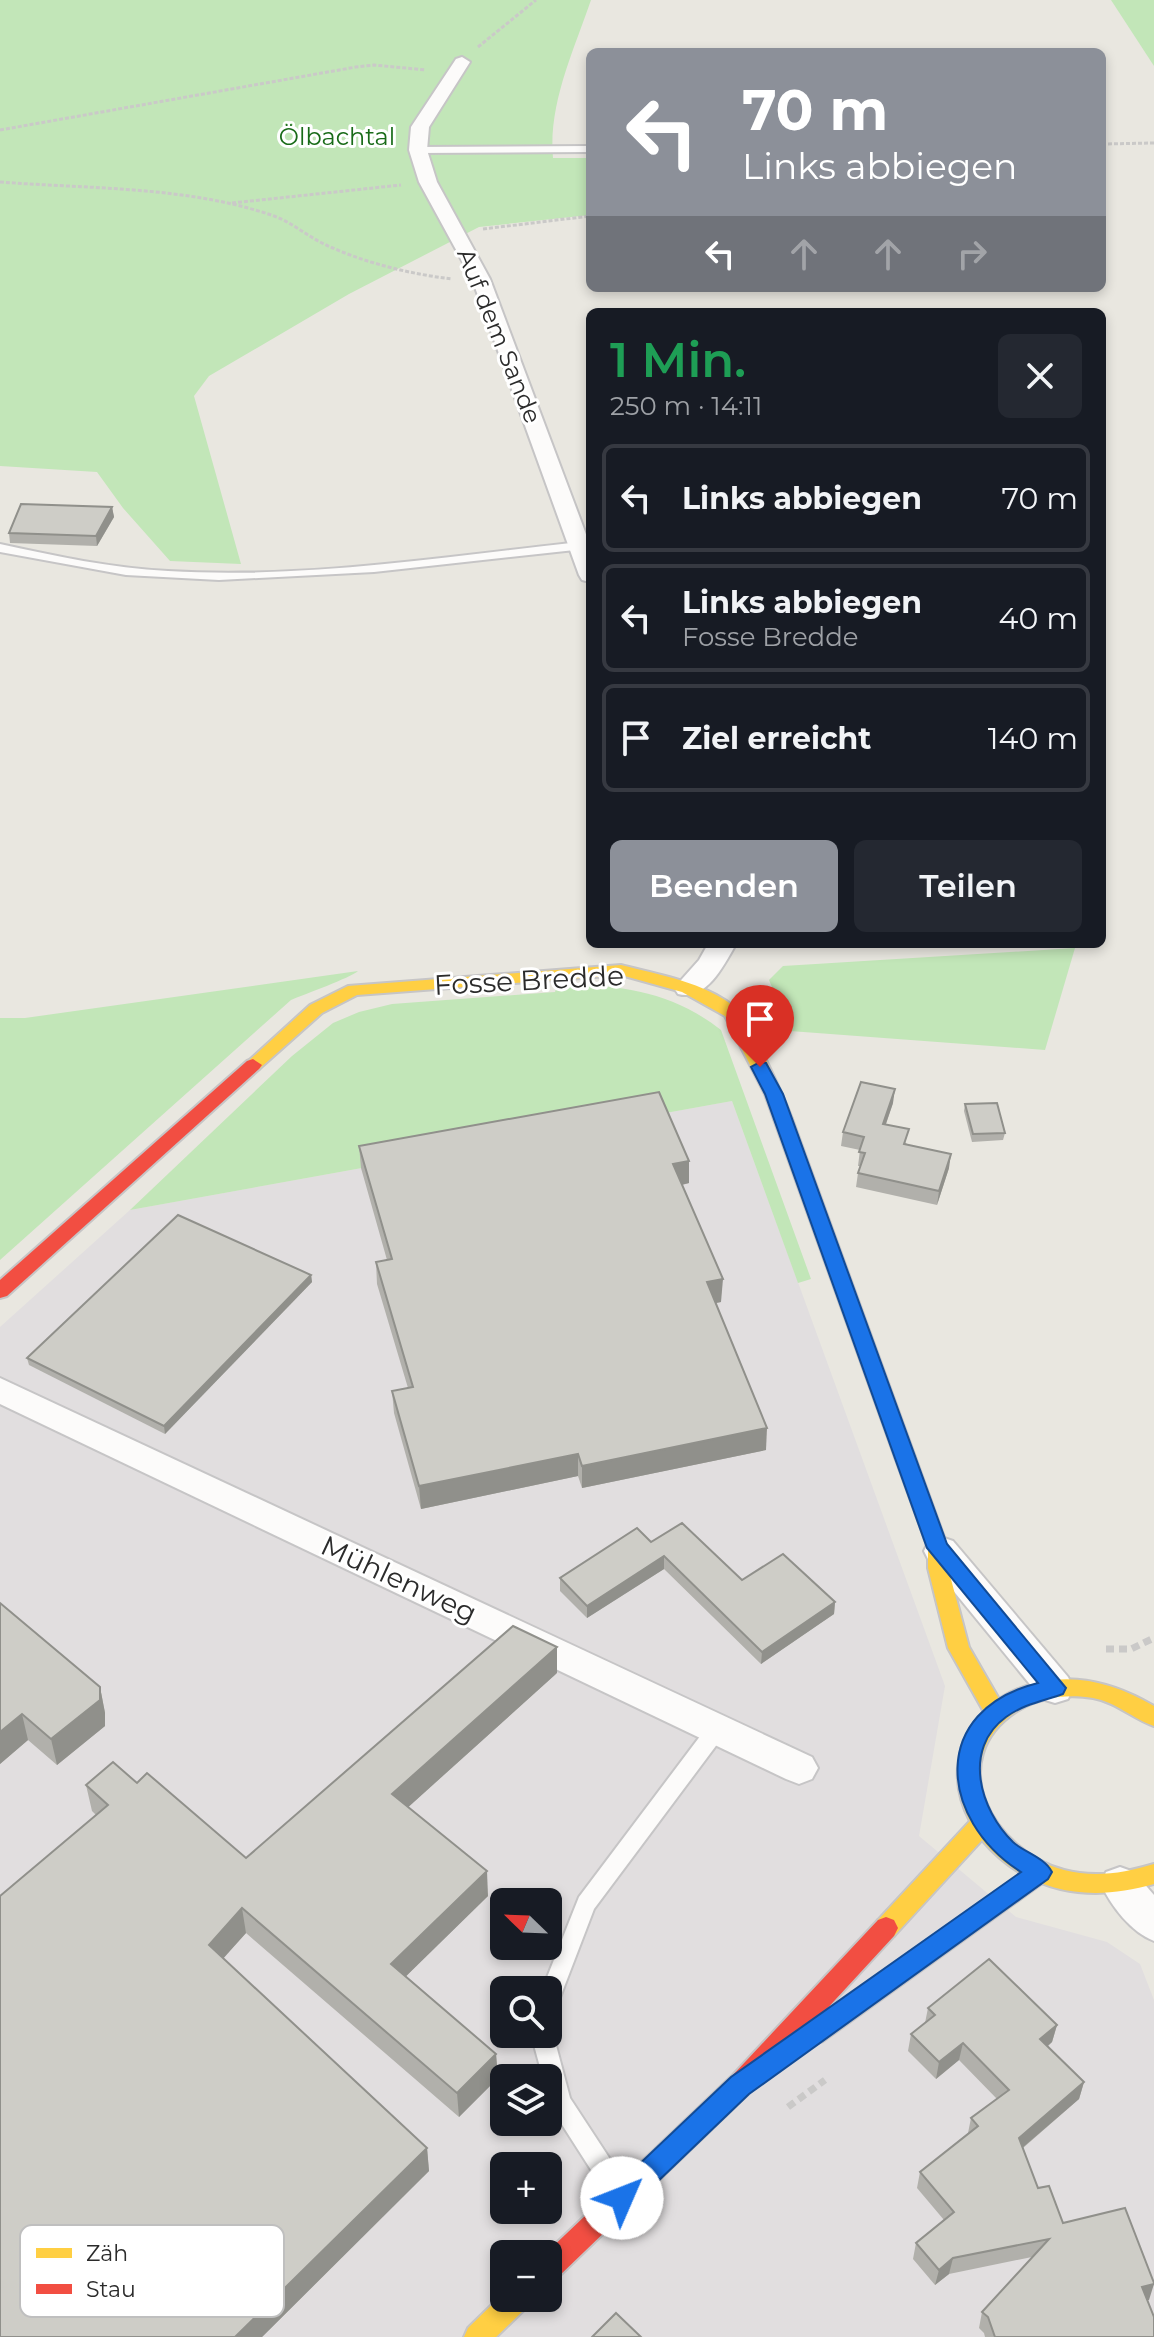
<!DOCTYPE html>
<html lang="de">
<meta charset="utf-8">
<style>
:root{--surface:#171b24;--page:#242831;--text:#f1f3f6;--muted:#9ea1a6;--line:#363941;--accent:#8c9099}
body{margin:0;font-family:Montserrat,sans-serif;background:var(--page);color:var(--text);height:100vh;display:flex;flex-direction:column;font-size:30px;white-space:nowrap}
*{box-sizing:border-box;margin:0}
p{font-size:26px;color:var(--muted)}
.icon{flex:none;width:44px;height:44px;fill:none;stroke:currentColor;stroke-width:2;stroke-linecap:round;stroke-linejoin:round}
.map{position:relative;flex:1;overflow:hidden}
.side{position:absolute;left:586px;top:308px;width:520px;height:640px;display:flex;flex-direction:column;background:var(--surface);border-radius:12px;box-shadow:0 4px 12px #0003}
.side>*{flex:none}
.banner{position:absolute;left:586px;top:48px;width:520px;height:244px;border-radius:12px;box-shadow:0 4px 12px #0003;background:#8c9099;color:#fff;overflow:hidden}
.needle{width:52px;rotate:293deg}
.fabs{position:absolute;left:490px;top:1888px;display:grid;gap:16px}
.fabs a{display:grid;place-items:center;width:72px;height:72px;border-radius:12px;background:var(--surface);box-shadow:0 4px 12px #0003;font-size:40px}
.pin{position:absolute;display:grid;place-items:center;width:68px;height:68px;color:#fff;margin:-82px -34px;border-radius:50% 50% 50% 0;rotate:-45deg;box-shadow:0 0 8px #0007}
.pin .icon{rotate:45deg}
.me{position:absolute;width:88px;margin:-44px;rotate:46deg;stroke-linejoin:round;filter:drop-shadow(0 0 6px #0008)}
.turn{display:flex;align-items:center;gap:28px;height:168px;padding:0 24px;font-size:36px}
.turn .icon{width:104px;height:104px;stroke-width:2.5}
.turn b{display:block;font-size:56px;line-height:68px}
.lanes{display:flex;align-items:center;height:76px;padding:0 24px;background:#0003;justify-content:center;gap:40px;direction:ltr}
.lanes .off{opacity:.35}
.round{display:grid;place-items:center;flex:none;width:84px;height:84px;border-radius:12px;background:var(--page)}
.summary{display:flex;align-items:center;justify-content:space-between;height:136px;padding:0 24px}
h1{font-size:48px;font-weight:600;line-height:60px;color:#1e9e55}
.cta{display:flex;gap:16px;margin-top:auto;padding:16px 24px}
.cta a{flex:1;height:92px;border-radius:12px;background:var(--accent);color:#fff;font-size:32px;font-weight:600;line-height:92px;text-align:center}
.cta a+a{background:var(--page);color:var(--text)}
ul{padding:0;list-style:none}
li{display:flex;align-items:center;gap:24px;height:108px;margin:0 16px 12px;padding:0 8px;border:4px solid var(--line);border-radius:12px}
li div{flex:1}
li b{display:block;font-size:30px}
li em{font-style:normal}
.map>svg:first-child{display:block}
.industrial{fill:#e1dedf;fill-rule:evenodd}
.green{fill:#c2e6b8}
.lines{fill:none;stroke-linecap:round;stroke-linejoin:round}
.lane-casing{stroke:#c6c5c6;stroke-width:4}
.street-casing{stroke:#c6c5c6;stroke-width:4}
.slow-casing{stroke:#c6c5c6;stroke-width:4}
.jam-casing{stroke:#c6c5c6;stroke-width:4}
.path-far1{stroke:#cac9c8;stroke-width:3;stroke-dasharray:4 2;stroke-linecap:butt}
.path{stroke:#cac9c8;stroke-width:7;stroke-dasharray:8 5;stroke-linecap:butt}
.lane{fill:#fcfbfa;fill-rule:evenodd}
.street{fill:#fcfbfa;fill-rule:evenodd}
.slow{fill:#ffcf43;fill-rule:evenodd}
.jam{fill:#f24e42;fill-rule:evenodd}
.wall{fill:#b1b0ab}
.shaded-wall{fill:#90908b}
.building{fill:#cecdc7;stroke:#90908b;stroke-width:2}
.route{fill:#1a73e8;stroke:#114b97;stroke-width:2}
.labels{text-anchor:middle;stroke-width:6;stroke-linejoin:round;paint-order:stroke}
.far-park-label{font-size:24px;fill:#196b18;stroke:#fff}
.far-street-label{font-size:24px;fill:#2b2b2b;stroke:#fff}
.street-label{font-size:28px;fill:#2b2b2b;stroke:#fff}
.key{fill:#fff;stroke:#bfbfbf;stroke-width:2}
.key-label{font-size:22px;fill:#2b2b2b}
</style>
<div class="map">
<svg width="1154" height="2337" viewBox="0 0 1154 2337">
<rect width="100%" height="100%" fill="#e9e7e0"/>
<path class="industrial" d="M732,1101L945,1686L919,1836L1016,1917L1107,1942L1140,1964L1154,2000V2337H0V1327L130,1210ZM504,1902H548V1946H504ZM504,1990H548V2034H504ZM504,2078H548V2122H504ZM504,2166H548V2210H504ZM504,2254H548V2298H504Z"/>
<g class="green">
<path d="M0,0H591C574,50 548,104 553,158H590V215L479,227L349,294L209,376L194,396L241,564L170,561L123,508L97,472L0,466Z"/>
<path d="M1111,0H1154V66Z"/>
<path d="M1075,948L1045,1050L790,1031L769,980L783,966Z"/>
<path d="M358,971C350,978 305,994 291,1000L0,1260V1018H25Z"/>
<path d="M568,985C626,985 675,994 721,1030L811,1279L798,1283L732,1101L130,1210L292,1056L333,1023L359,1012L392,1004L555,992L557,986Z"/>
</g>
<g class="lines">
<g class="lane-casing">
<g id="lane">
<path d="M590,146V152L418,153L413,150L418,147Z"/>
<path d="M580,542L586,546L584,549L374,572L219,580L126,575L0,552V544C55,556 111,568 168,571C306,579 443,557 580,542Z"/>
<path d="M717,1721L724,1723L727,1729L724,1735L594,1909L556,2008L548,2011V1990H542L579,1897L710,1723Z"/>
<path d="M548,2026L553,2034L570,2098L625,2182L628,2190L625,2198L617,2201L609,2198L552,2109L548,2099V2078H543L531,2034H548Z"/>
</g>
</g>
<g class="street-casing">
<g id="street">
<path d="M462,57L470,62L429,127L427,150L437,182L490,279L590,545V582L582,580L579,575L472,279L419,182L409,150L411,127L456,59Z"/>
<path d="M708,944H736C724,965 706,1002 678,994L674,988L699,960Z"/>
<path d="M0,1378L812,1757L818,1768L812,1779L799,1784L786,1779L0,1404Z"/>
<path d="M941,1537L953,1541L1068,1677L1073,1688L1068,1699L1055,1703L1042,1699L929,1561L924,1551L929,1541Z"/>
<path d="M1120,1867L1134,1872L1154,1895V1941C1131,1932 1111,1906 1101,1884L1106,1872Z"/>
</g>
</g>
<g class="slow-casing">
<g id="slow">
<path d="M621,965C660,975 704,982 736,1008C749,1019 785,1100 792,1119L789,1123L783,1125L774,1119L765,1094L725,1016L682,992L621,975L357,995L322,1013L259,1069L253,1071L244,1065L310,1005L348,986Z"/>
<path d="M905,1449L912,1452L915,1457L948,1548V1568L969,1647L999,1699C1050,1667 1105,1677 1154,1706V1726C1133,1719 1116,1702 1093,1698C1068,1694 1039,1697 1017,1711C942,1760 993,1851 1064,1870C1095,1878 1124,1873 1154,1864V1884C1089,1903 1027,1893 982,1840L894,1936L886,1939L878,1936L874,1928L878,1920L970,1821C951,1785 953,1742 984,1712L948,1648L928,1568V1548L895,1457L898,1452Z"/>
<path d="M504,2293V2298H531L527,2307L496,2337H464L468,2328Z"/>
</g>
</g>
<g class="jam-casing">
<g id="jam">
<path d="M253,1059L262,1065L259,1069L7,1296L0,1298V1280L247,1061Z"/>
<path d="M783,1113L792,1119L915,1457L912,1462L905,1465L898,1462L895,1457L774,1119Z"/>
<path d="M1040,1862L1048,1865L1052,1872L1048,1879L823,2041L814,2044L805,2041L803,2035L749,2093L557,2278L548,2282V2254H545L731,2077L878,1920L886,1917L894,1920L898,1928L894,1936L824,2012Z"/>
</g>
</g>
<g class="path-far1">
<path d="M478,47L536,0"/>
<path d="M0,130L356,67L374,65L426,70"/>
<path d="M1102,144L1154,143"/>
<path d="M0,182C90,189 188,186 274,216C291,222 306,235 322,243C361,262 409,274 452,279"/>
<path d="M232,203L401,185"/>
<path d="M483,229L590,216"/>
</g>
<g class="path">
<path d="M1106,1649H1131L1154,1638"/>
<path d="M788,2107L825,2080"/>
</g>
<use href="#lane" class="lane"/>
<use href="#street" class="street"/>
<use href="#slow" class="slow"/>
<use href="#jam" class="jam"/>
</g>
<g class="wall">
<path d="M112,507L114,517L97,546L10,543L9,533Z"/>
<path d="M893,1103L886,1124L907,1144L949,1168L937,1205L856,1187L858,1173L860,1166H858L860,1150L841,1146L843,1132Z"/>
<path d="M965,1104L1005,1133L1003,1140L972,1142L964,1111Z"/>
<path d="M359,1146L689,1183L682,1185L721,1302L715,1303L766,1450L582,1488L578,1476L421,1509L394,1413L392,1391L408,1388L377,1284L376,1262L387,1260L361,1168Z"/>
<path d="M311,1275L312,1282L165,1434L29,1365L27,1358Z"/>
<path d="M651,1542L742,1580L835,1602L834,1614L761,1664L664,1569L587,1618L560,1591V1578Z"/>
<path d="M0,1603L100,1687L105,1713V1726L57,1765L28,1740L0,1764Z"/>
<path d="M557,1673L408,1807L488,1896L406,1976L496,2054L498,2078L459,2117L246,1933L223,1958L427,2148L429,2171L262,2337H0L96,1815L92,1811L86,1785L137,1783L246,1858Z"/>
<path d="M928,2008L1057,2025L1052,2042L1047,2047L1084,2082L1079,2099L1023,2148L1038,2188L1063,2223L1149,2300H1147L1154,2337H985L984,2333L979,2328L982,2312L1032,2257L949,2274L935,2285L913,2259L916,2243L944,2220L917,2188L920,2172L968,2133L971,2118L997,2099L959,2060L936,2079L908,2051L911,2034L925,2023Z"/>
</g>
<g class="shaded-wall">
<path d="M112,507L114,517L97,546L96,536Z"/>
<path d="M895,1089L893,1103L881,1138L883,1124Z"/>
<path d="M951,1154L949,1168L937,1205L939,1191Z"/>
<path d="M689,1161V1183L672,1187L673,1164Z"/>
<path d="M311,1275L312,1282L165,1434L164,1426Z"/>
<path d="M723,1279L721,1302L706,1305L707,1282Z"/>
<path d="M767,1428L766,1450L582,1488V1466Z"/>
<path d="M578,1454V1476L421,1509L419,1486Z"/>
<path d="M664,1556V1569L587,1618V1606Z"/>
<path d="M835,1602L834,1614L761,1664L762,1652Z"/>
<path d="M557,1647V1673L394,1820L392,1794Z"/>
<path d="M100,1687L105,1713V1726L57,1765L51,1739Z"/>
<path d="M22,1714L28,1740L0,1764V1732Z"/>
<path d="M487,1871L488,1896L394,1988L391,1964Z"/>
<path d="M242,1908L246,1933L213,1970L209,1945Z"/>
<path d="M1057,2025L1052,2042L1036,2056L1040,2039Z"/>
<path d="M963,2043L959,2060L936,2079L939,2062Z"/>
<path d="M496,2054L498,2078L459,2117L457,2093Z"/>
<path d="M1084,2082L1079,2099L1015,2154L1019,2138Z"/>
<path d="M427,2148L429,2171L262,2337H235Z"/>
<path d="M953,2258L949,2274L935,2285L939,2270Z"/>
<path d="M1154,2284L1149,2300L1137,2303L1142,2287Z"/>
</g>
<g class="building">
<path d="M21,504L112,507L96,536L9,533Z"/>
<path d="M861,1082L895,1089L883,1124L909,1129L904,1144L951,1154L939,1191L858,1173L865,1153L859,1152L864,1137L843,1132Z"/>
<path d="M659,1092L689,1161L673,1164L723,1279L707,1282L767,1428L582,1466L578,1454L419,1486L392,1391L413,1387L376,1262L392,1259L359,1146Z"/>
<path d="M997,1103L1005,1133L973,1134L965,1104Z"/>
<path d="M178,1215L311,1275L164,1426L27,1358Z"/>
<path d="M682,1523L742,1580L783,1554L835,1602L762,1652L664,1556L587,1606L560,1578L637,1528L651,1542Z"/>
<path d="M0,1603L100,1687V1700L51,1739L22,1714L0,1732Z"/>
<path d="M513,1626L557,1647L392,1794L487,1871L391,1964L496,2054L457,2093L242,1908L209,1945L427,2148L235,2337H0V1896L108,1805L86,1785L113,1762L137,1783L147,1773L246,1858Z"/>
<path d="M989,1959L1057,2025L1040,2039L1084,2082L1019,2138L1038,2188L1049,2186L1063,2223L1125,2208L1154,2283V2284L1142,2287L1154,2317V2337H995L988,2317L982,2312L1049,2239L953,2258L939,2270L916,2243L954,2212L920,2172L978,2126L971,2118L1009,2090L963,2043L939,2062L911,2034L935,2015L928,2008Z"/>
<path d="M616,2313L641,2337H592Z"/>
</g>
<path class="route" d="M760,1062L766,1063L783,1094L947,1544L1066,1688L1063,1694C1043,1701 1024,1704 1006,1717C962,1749 980,1810 1013,1842C1025,1853 1044,1857 1052,1872L1048,1879L749,2094L631,2207L622,2210L613,2207L609,2198L613,2189L731,2077L1021,1872C938,1819 929,1710 1038,1683L927,1548L765,1094L751,1067Z"/>
<g class="labels">
<g class="far-park-label">
<text x="337" y="145">Ölbachtal</text>
</g>
<g class="far-street-label">
<text transform="translate(499 336) rotate(68)" y="8">Auf dem Sande</text>
</g>
<g class="street-label">
<text transform="translate(529 980) rotate(-3)" y="10">Fosse Bredde</text>
<text transform="translate(399 1579) rotate(25)" y="10">Mühlenweg</text>
</g>
</g>
<rect x="20" y="2225" width="264" height="92" rx="12" class="key"/>
<rect x="36" y="2248" width="36" height="10" fill="#ffcf43"/>
<rect x="36" y="2284" width="36" height="10" fill="#f24e42"/>
<g class="key-label">
<text x="86" y="2261">Zäh</text>
<text x="86" y="2297">Stau</text>
</g>
</svg>
<div class="fabs">
<a><svg class="needle" viewBox="-14 -14 28 28"><path d="M0-13l5 13h-10z" fill="#e53935"/><path d="M0 13l5-13h-10z" fill="#9ea1a6"/></svg></a>
<a><svg class="icon" aria-label="search" viewBox="0 0 24 24"><circle cx="10" cy="10" r="6"/><path d="M15 15l6 6"/></svg></a>
<a><svg class="icon" aria-label="layers" viewBox="0 0 24 24"><path d="M12 4l9 5-9 5-9-5zM3 14l9 5 9-5"/></svg></a>
<a>+</a>
<a>−</a>
</div>
<div class="pin" style="left:760px;top:1067px;background:#d93025"><svg class="icon" aria-label="arrive" viewBox="0 0 24 24"><path d="M6 21V4h12l-3 4 3 4H6"/></svg></div>
<svg class="me" style="left:622px;top:2198px" viewBox="-20 -20 40 40"><circle r="19" fill="#fff"/><path d="M0-13L10 11 0 6-10 11z" fill="#1a73e8"/></svg>
<div class="banner">
<div class="turn"><svg class="icon" aria-label="left" viewBox="0 0 24 24"><path d="M17 20v-9H6M10 6l-5 5 5 5"/></svg><div><b>70 m</b>Links abbiegen</div></div>
<div class="lanes"><svg class="icon" aria-label="left" viewBox="0 0 24 24"><path d="M17 20v-9H6M10 6l-5 5 5 5"/></svg><svg class="icon off" aria-label="ahead" viewBox="0 0 24 24"><path d="M12 20V5M6 11l6-6 6 6"/></svg><svg class="icon off" aria-label="ahead" viewBox="0 0 24 24"><path d="M12 20V5M6 11l6-6 6 6"/></svg><svg class="icon off" aria-label="right" viewBox="0 0 24 24"><path d="M7 20v-9h11M14 6l5 5-5 5"/></svg></div>
</div>
<section class="side">
<div class="summary"><div><h1>1 Min.</h1><p>250 m · 14:11</p></div><a class="round"><svg class="icon" aria-label="close" viewBox="0 0 24 24"><path d="M6 6l12 12M18 6L6 18"/></svg></a></div>
<ul>
<li><svg class="icon" aria-label="left" viewBox="0 0 24 24"><path d="M17 20v-9H6M10 6l-5 5 5 5"/></svg><div><b>Links abbiegen</b></div><em>70 m</em></li>
<li><svg class="icon" aria-label="left" viewBox="0 0 24 24"><path d="M17 20v-9H6M10 6l-5 5 5 5"/></svg><div><b>Links abbiegen</b><p>Fosse Bredde</p></div><em>40 m</em></li>
<li><svg class="icon" aria-label="arrive" viewBox="0 0 24 24"><path d="M6 21V4h12l-3 4 3 4H6"/></svg><div><b>Ziel erreicht</b></div><em>140 m</em></li>
</ul>
<div class="cta"><a>Beenden</a><a>Teilen</a></div>
</section>
</div>
